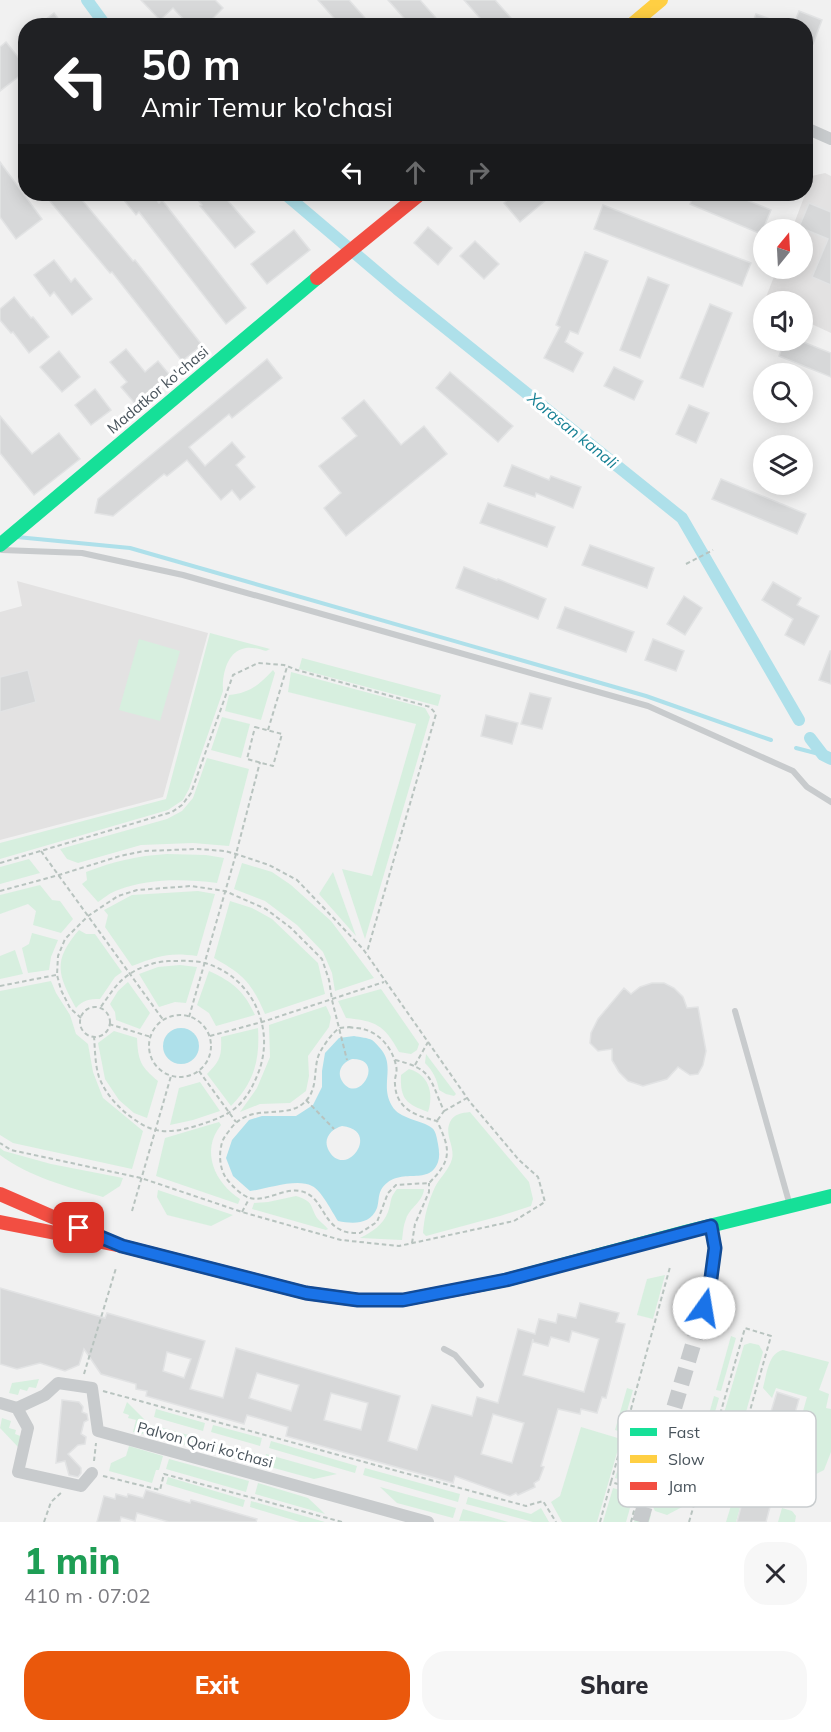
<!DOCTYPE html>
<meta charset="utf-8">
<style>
:root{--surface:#fff;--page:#f7f7f7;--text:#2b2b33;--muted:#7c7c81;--accent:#ea580c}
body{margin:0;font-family:Mulish,sans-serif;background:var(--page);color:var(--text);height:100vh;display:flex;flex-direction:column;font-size:22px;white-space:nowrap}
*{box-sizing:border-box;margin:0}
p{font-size:20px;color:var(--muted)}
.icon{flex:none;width:33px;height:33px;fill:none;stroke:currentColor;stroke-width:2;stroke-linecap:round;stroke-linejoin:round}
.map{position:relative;height:1522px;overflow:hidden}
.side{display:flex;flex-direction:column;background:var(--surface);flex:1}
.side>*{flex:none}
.guide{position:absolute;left:18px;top:18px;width:795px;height:183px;border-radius:24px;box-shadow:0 3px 15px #0003;background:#202124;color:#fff;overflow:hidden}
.needle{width:39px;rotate:18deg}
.fabs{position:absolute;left:753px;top:219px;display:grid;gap:12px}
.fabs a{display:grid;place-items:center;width:60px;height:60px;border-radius:50%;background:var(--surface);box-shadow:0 3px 15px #0003;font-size:30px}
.pin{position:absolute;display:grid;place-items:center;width:51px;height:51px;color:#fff;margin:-26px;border-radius:12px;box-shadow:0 3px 9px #0006}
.me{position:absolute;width:66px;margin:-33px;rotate:13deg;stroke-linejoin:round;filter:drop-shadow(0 0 4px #0008)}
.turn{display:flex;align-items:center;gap:21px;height:126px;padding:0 24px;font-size:27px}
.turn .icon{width:78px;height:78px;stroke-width:2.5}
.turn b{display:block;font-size:42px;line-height:51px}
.lanes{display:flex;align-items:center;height:57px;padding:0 24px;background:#0003;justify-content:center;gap:30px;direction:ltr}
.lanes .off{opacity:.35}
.round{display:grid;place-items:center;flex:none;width:63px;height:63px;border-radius:24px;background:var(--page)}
.headline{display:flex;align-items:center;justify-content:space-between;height:102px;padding:0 24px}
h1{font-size:36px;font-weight:800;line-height:45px;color:#1e9e55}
.cta{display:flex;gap:12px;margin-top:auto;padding:12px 24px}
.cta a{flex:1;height:69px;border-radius:24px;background:var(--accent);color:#fff;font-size:24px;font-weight:800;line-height:69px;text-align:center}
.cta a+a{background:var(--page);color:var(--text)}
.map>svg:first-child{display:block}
.education{fill:#e3e2e2}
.green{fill:#d7efdf}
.water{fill:#aee0ea;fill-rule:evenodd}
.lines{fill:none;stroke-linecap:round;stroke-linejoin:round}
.stream{stroke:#aee0ea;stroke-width:4}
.canal{stroke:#aee0ea;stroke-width:12}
.building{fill:#d7d8d9;stroke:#e2e3e4;stroke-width:1.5;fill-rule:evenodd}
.secondary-tunnel{stroke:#c7cacc;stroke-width:16;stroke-dasharray:16 8;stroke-linecap:butt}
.path{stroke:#b8c3bf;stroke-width:2;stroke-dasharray:4.5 3;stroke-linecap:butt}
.lane{stroke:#c8cbcd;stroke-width:6}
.street{stroke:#c8cbcd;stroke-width:12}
.fast{stroke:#16e098;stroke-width:14}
.slow{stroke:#ffcf43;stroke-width:14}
.jam{stroke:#f24e42;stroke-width:14}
.path-bridge{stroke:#b8c3bf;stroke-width:2;stroke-dasharray:4.5 3;stroke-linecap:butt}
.route-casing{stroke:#114b97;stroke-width:15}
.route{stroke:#1a73e8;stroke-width:10}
.labels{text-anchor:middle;stroke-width:6;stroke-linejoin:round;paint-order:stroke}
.street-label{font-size:15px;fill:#49545c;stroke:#fff}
.water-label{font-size:16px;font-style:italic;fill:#158094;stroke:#fff}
.key{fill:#fff;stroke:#c8ccce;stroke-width:1.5}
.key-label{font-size:16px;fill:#49545c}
</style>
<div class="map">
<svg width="831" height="1522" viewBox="0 0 831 1522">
<rect width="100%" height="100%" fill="#f1f1f1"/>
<g class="education">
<path d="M825,173L831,176V333L803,320L802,302H764L777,269L802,268V230L792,229L812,176Z"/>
<path d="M17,581L208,633L163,797L0,840V612L22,606Z"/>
</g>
<g class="green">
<path d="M210,633L270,649L266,651C259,649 250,646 242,649C226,654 222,677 223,691L189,789L183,800L168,810L0,859V843L166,799Z"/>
<path d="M139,639L180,651L160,721L119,710Z"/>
<path d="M302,658L441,695L438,706L299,669Z"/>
<path d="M273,670L275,673L261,720L225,711L229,695C250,693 259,685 273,670Z"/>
<path d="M291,672L425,708L430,717L365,939L342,869L372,876L416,724L288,692Z"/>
<path d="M222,717L250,724L241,758L211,750Z"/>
<path d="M207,758L249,769L229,846L193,843L141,845L78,863L67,859L60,849L167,819L182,811L193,798Z"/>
<path d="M167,854L206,855L224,858L217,883C185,879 149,878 118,890C111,892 104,898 98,902L82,884L87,880L86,872C115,861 136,856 167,854Z"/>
<path d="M29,859L40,873L0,884V867Z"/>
<path d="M242,863L272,872L291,885L331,921L374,978L335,991L332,973L323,952L297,925L265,901L234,889Z"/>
<path d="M333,872L356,936L319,894Z"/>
<path d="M40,885L52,900L60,901L73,919L61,933L33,925L36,911L28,904L0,914V895Z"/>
<path d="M198,891L215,894L197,956C169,952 158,956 132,966L105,927L108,915L104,910L132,895Z"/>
<path d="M230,901L252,908L272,919L318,963L325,994L265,1014C251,982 244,975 214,958Z"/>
<path d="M79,930L86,934H95L122,972L115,977L100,999C89,999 83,1000 76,1008C58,975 52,961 79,930Z"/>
<path d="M32,933L58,940L51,957L49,970L28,973L22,948L29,944Z"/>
<path d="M15,950L23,974L0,979V956Z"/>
<path d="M180,965L197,967L186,1003L175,1002L159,1007L139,974L158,967Z"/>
<path d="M209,971C233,982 244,991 255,1015L216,1026L209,1013L197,1005Z"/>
<path d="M51,981L56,993L70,1015L76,1034L88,1044L93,1072L103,1098L143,1131L132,1169L13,1143L0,1135V991Z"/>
<path d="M128,982L150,1013L140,1029L116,1020L115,1012L110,1004L118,991Z"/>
<path d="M381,989L419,1044L417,1050L411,1054L399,1052C384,1024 375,1021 346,1018L338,1001Z"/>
<path d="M326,1006L331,1017L329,1027L308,1056L309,1076L306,1091L290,1103L260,1104L240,1112L257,1088L270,1057L269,1025Z"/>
<path d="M258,1028C260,1060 254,1083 231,1106L207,1074C220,1061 222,1056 221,1037Z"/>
<path d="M114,1031L137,1038C138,1061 141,1067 158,1081L147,1118L134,1113L119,1100L105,1079L98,1043Z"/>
<path d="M426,1054L456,1094L454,1096L446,1094L439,1090C437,1079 433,1071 425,1063Z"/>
<path d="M409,1069C429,1075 434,1093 428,1112C406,1104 400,1099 401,1075Z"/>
<path d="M200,1082L220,1111L193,1120L170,1125L179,1088Z"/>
<path d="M470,1112L529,1182L533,1199L531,1206L500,1216L426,1236L423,1233C424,1217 428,1202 435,1187C440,1177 449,1170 452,1159C455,1146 444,1135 450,1122C454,1114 461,1113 470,1112Z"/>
<path d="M219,1122L221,1125C200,1151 215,1183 240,1199L238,1204L156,1176L165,1138Z"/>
<path d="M0,1148L4,1151L51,1164L123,1178L120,1186L103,1197C67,1187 30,1177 0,1155Z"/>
<path d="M397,1189H424C423,1202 410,1207 406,1219C403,1226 403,1233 402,1240L360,1238C372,1232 383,1225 388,1212C392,1201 389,1199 397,1189Z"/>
<path d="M158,1190L233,1215L211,1226L167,1215L157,1197Z"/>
<path d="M296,1196C314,1202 309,1204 317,1218C320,1222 325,1225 328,1229L326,1230L252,1209L254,1203L268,1202Z"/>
<path d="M665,1275L653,1319L637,1315L647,1279Z"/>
<path d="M731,1336L736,1338L721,1391L716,1390Z"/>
<path d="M750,1343L759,1345L763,1352L732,1461L712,1454L744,1345Z"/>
<path d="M783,1350L829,1362L819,1390L829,1394L826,1408L831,1409V1452L824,1470L799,1483L745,1467L742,1462C745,1449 746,1429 759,1424L764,1432L788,1438L796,1436L807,1397L776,1388L772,1398L763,1388C767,1374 768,1353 783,1350Z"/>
<path d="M39,1379L36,1388L29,1387L27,1391L20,1389L18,1395L9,1393L12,1383Z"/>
<path d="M627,1388L633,1390L621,1432L615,1430Z"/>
<path d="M714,1396L719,1398L704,1451L699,1450Z"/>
<path d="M127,1402L146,1421L143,1434L133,1432L136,1420L128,1418L129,1415L123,1413Z"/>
<path d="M156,1409L205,1423L203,1431L154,1417Z"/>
<path d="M2,1418L11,1421L9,1428L16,1430L15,1434L23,1437L19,1448L0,1428Z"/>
<path d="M152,1425L258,1454L255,1464L150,1435Z"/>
<path d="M213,1425L262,1438L260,1446L211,1432Z"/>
<path d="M581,1427L621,1439L597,1522H562L551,1502L560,1496Z"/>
<path d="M271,1441L357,1466L355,1473L269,1448Z"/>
<path d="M626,1443L647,1450L637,1485L615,1478Z"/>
<path d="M129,1446L163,1456L159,1470H156L152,1483L109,1471L111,1463L126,1456Z"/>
<path d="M266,1454L337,1474L314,1479L263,1465Z"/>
<path d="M169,1459L249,1481L246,1492L166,1469Z"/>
<path d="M365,1468L460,1494L458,1502L363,1475Z"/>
<path d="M740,1476L754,1480L749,1494L744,1493L736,1522H726Z"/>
<path d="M168,1477L245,1500L243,1507L166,1484Z"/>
<path d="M258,1483L308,1498L325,1514L255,1494Z"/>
<path d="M380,1487L456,1508L453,1518L397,1503Z"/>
<path d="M613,1488L634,1494L626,1522H603Z"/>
<path d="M647,1495L684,1506L667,1515L655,1511Z"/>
<path d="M468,1497L531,1514L541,1508L549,1522H533L466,1504Z"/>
<path d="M641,1499L651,1515L649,1522H634Z"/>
<path d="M251,1501L325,1522H300L250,1507Z"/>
<path d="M782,1508L792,1511L796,1516L795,1522H778Z"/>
<path d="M463,1509L508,1522L459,1521Z"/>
</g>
<g class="water">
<circle cx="181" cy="1046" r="18"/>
<path d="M354,1036C360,1037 368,1038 372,1040C375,1042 377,1045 379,1047C397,1065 379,1085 392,1106C399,1119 422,1120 432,1128C436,1131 437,1139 438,1144C439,1150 440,1156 438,1162C429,1188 397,1164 381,1190C378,1196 379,1202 377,1208C370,1225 353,1224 338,1221C332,1212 322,1191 312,1186C296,1178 268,1189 250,1191L233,1176L226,1158L232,1140L249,1120L262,1116H296L313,1105L322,1087V1071L325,1053L339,1038ZM352,1059C387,1058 358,1107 342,1081C336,1071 343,1062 352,1059ZM342,1126C382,1130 346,1180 329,1151C322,1139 331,1129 342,1126Z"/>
</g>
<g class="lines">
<g class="stream">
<path d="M17,537L130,548L646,696L771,740"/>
<path d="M796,748L823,755"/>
</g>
<g class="canal">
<path d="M87,0L106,26"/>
<path d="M285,194L397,289L682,518L799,720"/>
<path d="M810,738L823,755L831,759"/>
</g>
</g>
<g class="building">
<path d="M141,0H215L223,8L205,26H190L173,8L160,20Z"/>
<path d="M318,0H349L372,26H341Z"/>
<path d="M388,0H420L443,26H411Z"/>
<path d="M464,0H495L518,26H487Z"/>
<path d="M799,11L822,20L813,44L806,41V26H793Z"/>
<path d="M54,13L64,26H37Z"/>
<path d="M756,14L784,24V26H751Z"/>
<path d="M6,42L26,67V71L0,91V47Z"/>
<path d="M0,162L42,219L16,239L0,217Z"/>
<path d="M44,194H77L133,261L135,260L202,345L182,361L112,272L110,273Z"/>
<path d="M119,194H152L159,203L162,200L246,308L226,324L139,212L136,215Z"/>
<path d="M193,194H222L255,232L235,248L200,206L202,205Z"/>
<path d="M515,194H553L520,222L504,203Z"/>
<path d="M694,194H732L771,210L761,234L690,204Z"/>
<path d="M809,203L831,212V285L812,277L828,239L799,227Z"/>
<path d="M603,205L751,263L742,286L594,229Z"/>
<path d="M428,227L452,248L438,265L414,243Z"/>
<path d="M294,230L310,250L267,284L251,264Z"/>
<path d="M475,241L499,264L484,279L460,256Z"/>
<path d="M585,252L608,261L578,334L570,331L565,342L583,353L573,372L544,358L560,327L556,325Z"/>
<path d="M54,260L71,282L75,278L92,299L72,315L54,292L50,296L34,275Z"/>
<path d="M648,277L669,285L640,358L620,350Z"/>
<path d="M14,297L31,318L33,317L49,337L29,353L13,332L11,333L0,320V309Z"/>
<path d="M710,304L732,313L703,387L680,378Z"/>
<path d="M785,340H798L831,353V377L779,356Z"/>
<path d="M126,349L145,372L158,361L173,379L138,407L121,387L127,382L110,362Z"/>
<path d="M59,351L80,377L62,392L40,367Z"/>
<path d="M267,359L282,378L232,418L229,414L189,447L205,466L232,442L245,457L236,465L255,487L240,500L232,490L221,500L187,460L167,476L164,474L113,516L95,513L98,499Z"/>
<path d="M614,367L643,381L634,400L604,386Z"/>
<path d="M450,372L513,426L498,442L436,388Z"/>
<path d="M95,389L111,410L91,425L75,405Z"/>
<path d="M364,400L401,445L424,426L447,454L346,536L324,508L341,493L319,466L357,436L342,418Z"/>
<path d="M689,405L709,413L696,443L676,434Z"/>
<path d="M0,416L32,454L59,433L80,459L34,495L0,453Z"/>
<path d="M512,465L549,480L551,476L581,487L573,508L536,493L535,497L504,486Z"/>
<path d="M721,479L806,514L797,534L712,499Z"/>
<path d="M488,503L555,527L547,547L480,523Z"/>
<path d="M590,545L654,568L647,588L582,565Z"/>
<path d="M464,567L497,580L498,579L546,599L538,619L456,588Z"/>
<path d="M773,582L801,598L797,605L819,616L804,645L785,635L793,619L762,600Z"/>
<path d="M684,596L702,608L685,635L667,624Z"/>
<path d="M565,607L634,632L626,652L557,628Z"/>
<path d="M653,639L684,651L676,671L645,660Z"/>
<path d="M830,651H831V684L819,680Z"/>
<path d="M28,670L36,702L0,712V677Z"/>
<path d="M530,693L551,698L542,729L521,724Z"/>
<path d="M486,715L518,723L512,744L481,736Z"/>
<path d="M652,983H664L674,988L683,997L687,1008L698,1007L706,1051L703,1065L698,1074L690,1075L678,1067L667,1079L643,1086L628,1081L619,1072L612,1060V1049L598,1051L590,1043L591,1033L598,1019L624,988L631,994L640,987Z"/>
<path d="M0,1288L105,1318L107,1313L205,1341L190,1389L223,1398L236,1348L400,1396L388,1441L417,1450L432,1405L472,1416L477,1397L498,1403L518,1329L535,1334L539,1319L556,1323L558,1314L576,1318L580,1303L619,1313L616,1322L625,1324L606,1398L602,1397L597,1413L581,1409L580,1414L558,1409L541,1466L544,1467L539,1480L534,1483L535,1487L518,1495L516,1493L510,1496L455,1476L453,1483L286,1436L288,1427L247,1415L244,1424L146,1396L147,1391L136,1389V1384L101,1374L84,1349L79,1365L65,1371L40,1363L17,1369L0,1364ZM572,1331L599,1339L584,1392L523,1375L533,1339V1342L548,1346L551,1337L569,1342ZM167,1352L191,1359L184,1378L163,1371ZM257,1373L299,1385L291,1411L249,1398ZM331,1393L368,1403L361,1430L324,1420ZM493,1414L524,1423L512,1463L481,1454Z"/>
<path d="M777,1392L799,1399L790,1431L767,1425Z"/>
<path d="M62,1400L79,1402L83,1407L82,1412L87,1414L88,1420L84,1422L81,1434L86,1437L85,1444L78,1445L68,1454L81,1468V1473L78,1477L69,1475L65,1461L56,1463Z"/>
<path d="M146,1490L190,1503L191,1500L257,1519L256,1522H169L137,1513L135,1521L121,1517L120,1522H97L104,1496L115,1499L116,1494L127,1497L128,1494L143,1498Z"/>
<path d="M744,1495L771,1503L766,1522H737Z"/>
</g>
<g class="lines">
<path class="secondary-tunnel" d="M640,1522L704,1308"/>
<g class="path">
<path d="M686,564L713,550"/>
<path d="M255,727L282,734L273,766L247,759Z"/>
<path d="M268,730L287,667"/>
<path d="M41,851L164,1021"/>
<path d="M0,863L172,812L182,805L191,793L233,675L258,663L284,665L297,670L430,707L436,714L367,952"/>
<path d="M0,891L59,875L120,856L144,851L197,849L225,851L236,854L269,865L297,880L363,949L470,1102L519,1160L538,1177L545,1202L514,1221L399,1246L341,1240L242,1212L141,1178L11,1150L0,1143"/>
<path d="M0,986L56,975"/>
<circle cx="95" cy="1022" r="15"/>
<circle cx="180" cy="1046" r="31"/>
<path d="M189,1017L236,854L260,762"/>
<path d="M81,1018L70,1008L61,990L57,975L58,956L65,939L88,916L118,896L137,890L191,886L225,891L266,909L291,928L322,959L329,980L332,1000L347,1060"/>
<path d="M109,1024L151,1037"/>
<path d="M349,1027C353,1028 359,1028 363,1029C380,1033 393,1049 396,1066C398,1072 394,1078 395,1084C396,1109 416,1116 437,1121C451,1150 452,1160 429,1183L396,1185L388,1193L377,1222L360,1233C354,1233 346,1233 341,1230C322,1222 322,1195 300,1191C283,1188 267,1202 250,1198C242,1196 231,1185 226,1178C220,1169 219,1156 221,1147C222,1140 225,1136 229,1131C251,1098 290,1125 309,1097C317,1085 314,1070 318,1057C320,1050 333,1031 340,1028C343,1027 346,1028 349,1027Z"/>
<path d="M94,1036C95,1049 95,1065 99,1077C107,1098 125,1115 145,1126C166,1137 190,1128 211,1121C236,1112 247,1100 257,1076C277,1030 253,977 205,963C193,960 180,961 168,961C151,962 131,970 119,983C112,990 106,1000 100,1008"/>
<path d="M210,1036L262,1022L384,982"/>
<path d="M395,1060C433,1069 429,1078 444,1111L437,1121"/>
<path d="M415,1065L428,1042"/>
<path d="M199,1071L236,1122"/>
<path d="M306,1100L334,1129"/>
<path d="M444,1111L467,1098"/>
<path d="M132,1211L171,1076"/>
<path d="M242,1212L249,1199"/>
<path d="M412,1243L415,1224L429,1192V1183"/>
<path d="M84,1374L116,1268"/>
<path d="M103,1391L526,1506L543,1501L556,1522"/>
<path d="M94,1461L96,1443"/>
<path d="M103,1476L160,1490L164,1474L342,1522"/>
<path d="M611,1482L670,1267"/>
<path d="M662,1497L694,1506"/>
<path d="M44,1522L51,1502L61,1493"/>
<path d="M600,1522L611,1482L639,1490"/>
<path d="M631,1522L651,1446"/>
<path d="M689,1522L745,1328L771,1336L733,1471L706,1463"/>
</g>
<g class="lane">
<path d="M2,550L82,553L183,575L414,640L648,706L793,771L807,787L831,802"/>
<path d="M735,1011L789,1202"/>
<path d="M444,1349L455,1355L481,1385"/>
</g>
<g class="street">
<path d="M806,128L831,139"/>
<path d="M0,1403L17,1408L28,1428L18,1472L81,1486L92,1473"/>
<path d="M17,1408L45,1395L58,1383L92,1388L98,1431L428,1522"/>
</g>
<g class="fast">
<path d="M0,545L317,278"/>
<path d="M481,1285L506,1280L685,1232L831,1196"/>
</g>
<g class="slow">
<path d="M630,26L661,0"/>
<path d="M704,1308L709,1293L715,1248L711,1226"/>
</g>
<g class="jam">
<path d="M317,278L420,194"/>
<path d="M0,1194L78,1228"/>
<path d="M0,1222L122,1246L306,1293L358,1300H403L481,1285"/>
</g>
<path class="path-bridge" d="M639,1490L662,1497"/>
</g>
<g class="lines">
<g class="route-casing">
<path id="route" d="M79,1228L122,1246L306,1293L358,1300H403L506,1280L711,1226L715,1248L709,1293L704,1308"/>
</g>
<use href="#route" class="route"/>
</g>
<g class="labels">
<g class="street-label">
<text transform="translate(158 390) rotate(-40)" y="5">Madatkor ko'chasi</text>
<text transform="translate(205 1445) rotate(15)" y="5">Palvon Qori ko'chasi</text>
</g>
<g class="water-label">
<text transform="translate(573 430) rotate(39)" y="6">Xorasan kanali</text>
</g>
</g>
<rect x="618" y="1411" width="198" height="96" rx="9" class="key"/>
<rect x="630" y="1428" width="27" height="8" fill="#16e098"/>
<rect x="630" y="1455" width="27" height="8" fill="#ffcf43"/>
<rect x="630" y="1482" width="27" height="8" fill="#f24e42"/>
<g class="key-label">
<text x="668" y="1438">Fast</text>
<text x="668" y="1465">Slow</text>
<text x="668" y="1492">Jam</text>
</g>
</svg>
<div class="fabs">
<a><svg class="needle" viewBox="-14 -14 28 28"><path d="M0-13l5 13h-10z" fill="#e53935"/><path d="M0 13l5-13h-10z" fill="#7c7c81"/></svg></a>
<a><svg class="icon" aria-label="sound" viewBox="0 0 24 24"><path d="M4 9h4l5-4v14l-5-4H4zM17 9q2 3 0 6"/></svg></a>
<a><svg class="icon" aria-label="search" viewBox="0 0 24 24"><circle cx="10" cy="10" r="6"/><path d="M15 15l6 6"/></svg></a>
<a><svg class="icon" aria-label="layers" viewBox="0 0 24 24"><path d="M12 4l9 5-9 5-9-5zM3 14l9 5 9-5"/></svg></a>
</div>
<div class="pin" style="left:79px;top:1228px;background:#d93025"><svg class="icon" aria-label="arrive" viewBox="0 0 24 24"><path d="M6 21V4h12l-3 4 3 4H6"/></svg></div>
<svg class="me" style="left:704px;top:1308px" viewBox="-20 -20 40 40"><circle r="19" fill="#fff"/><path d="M0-13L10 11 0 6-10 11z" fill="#1a73e8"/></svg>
<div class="guide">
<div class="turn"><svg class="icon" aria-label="left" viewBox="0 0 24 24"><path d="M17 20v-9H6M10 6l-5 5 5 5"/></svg><div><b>50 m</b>Amir Temur ko'chasi</div></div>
<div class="lanes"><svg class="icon" aria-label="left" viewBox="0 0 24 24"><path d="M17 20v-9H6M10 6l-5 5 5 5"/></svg><svg class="icon off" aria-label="ahead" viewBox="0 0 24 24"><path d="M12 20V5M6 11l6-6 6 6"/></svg><svg class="icon off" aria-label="right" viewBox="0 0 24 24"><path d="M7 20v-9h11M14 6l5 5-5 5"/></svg></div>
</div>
</div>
<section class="side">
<div class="headline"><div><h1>1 min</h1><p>410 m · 07:02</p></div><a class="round"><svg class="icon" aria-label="close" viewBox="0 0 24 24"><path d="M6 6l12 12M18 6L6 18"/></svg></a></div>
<div class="cta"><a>Exit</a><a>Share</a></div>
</section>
